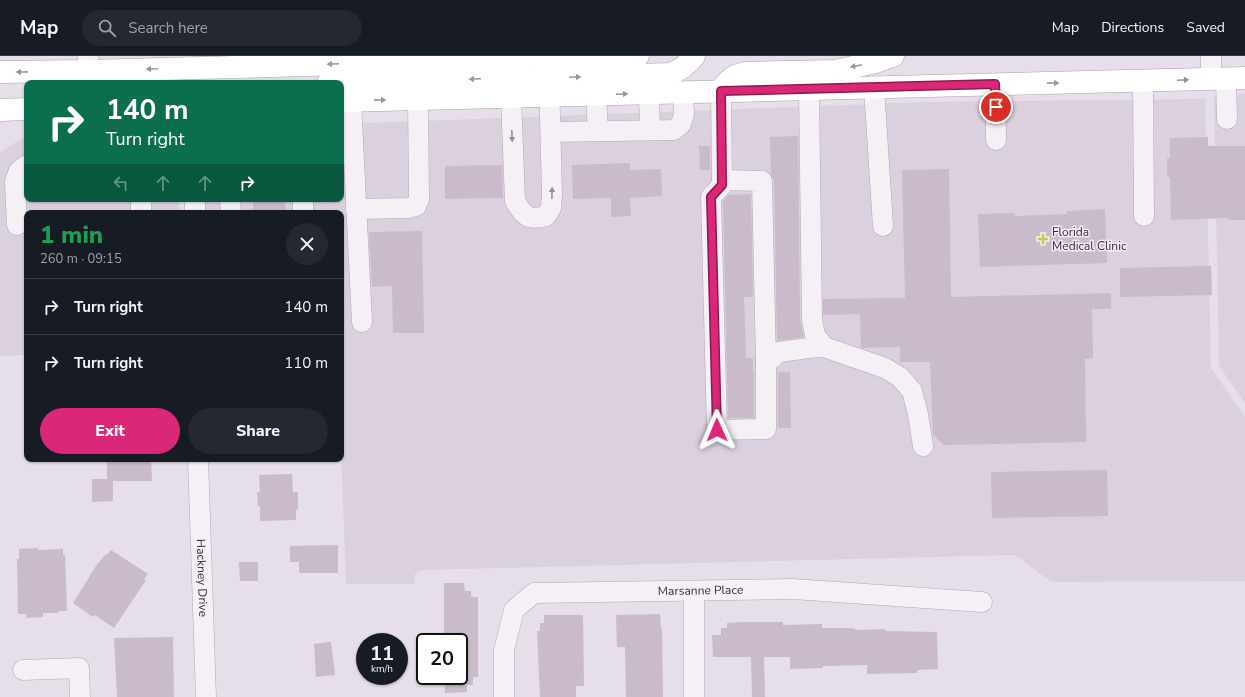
<!DOCTYPE html>
<html lang="en">
<head>
<meta charset="utf-8">
<style>
	:root { --surface:#171b24; --page:#242831; --text:#f1f3f6; --muted:#9ea1a6; --line:#363941; --accent:#db2777 }
	body { margin:0; font-family:"Nunito Sans",sans-serif; background:var(--page); color:var(--text); height:100vh; display:flex; flex-direction:column; font-size:15px; white-space:nowrap }
	* { box-sizing:border-box; margin:0 }
	p { font-size:13px; color:var(--muted) }
	.icon { flex:none; width:22px; height:22px; fill:none; stroke:currentColor; stroke-width:2; stroke-linecap:round; stroke-linejoin:round }
	.map { position:relative; flex:1; overflow:hidden }
	.side { position:absolute; left:24px; top:154px; width:320px; height:252px; display:flex; flex-direction:column; background:var(--surface); border-radius:8px; box-shadow:0 1px 3px #0004 }
	.side>* { flex:none }
	.top-card { position:absolute; left:24px; top:24px; width:320px; height:122px; border-radius:8px; box-shadow:0 1px 3px #0004; background:#0b6e4f; color:#fff; overflow:hidden }
	.speed { position:absolute; left:356px; top:577px; display:flex; gap:8px; font-size:20px; font-weight:700; text-align:center }
	.speed>* { display:grid; place-content:center; width:52px; height:52px; border-radius:50%; background:var(--surface); box-shadow:0 1px 3px #0004; line-height:1 }
	.speed small { font-size:10px; font-weight:400 }
	.speed .limit { border:2px solid #111; border-radius:6px; background:#fff; color:#111 }
	.pin { position:absolute; display:grid; place-items:center; width:34px; height:34px; color:#fff; margin:-17px; border:2px solid #fff; border-radius:50%; box-shadow:0 1px 4px #0007 }
	.me { position:absolute; width:44px; margin:-22px; rotate:359deg; stroke-linejoin:round; filter:drop-shadow(0 0 3px #0008) }
	.turn { display:flex; align-items:center; gap:14px; height:84px; padding:0 16px; font-size:18px }
	.turn .icon { width:52px; height:52px; stroke-width:2.5 }
	.turn b { display:block; font-size:28px; line-height:34px }
	.lanes { display:flex; align-items:center; height:38px; padding:0 16px; background:#0003; justify-content:center; gap:20px; direction:ltr }
	.lanes .off { opacity:.35 }
	.round { display:grid; place-items:center; flex:none; width:42px; height:42px; border-radius:21px; background:var(--page) }
	.headline { display:flex; align-items:center; justify-content:space-between; height:68px; padding:0 16px }
	h1 { font-size:24px; font-weight:800; line-height:30px; color:#1e9e55 }
	.primary-button { display:flex; gap:8px; margin-top:auto; padding:8px 16px }
	.primary-button a { flex:1; height:46px; border-radius:24px; background:var(--accent); color:#fff; font-size:16px; font-weight:800; line-height:46px; text-align:center }
	.primary-button a+a { background:var(--page); color:var(--text) }
	ul { padding:0; list-style:none }
	li { display:flex; align-items:center; gap:12px; height:56px; padding:0 16px; border-top:1px solid var(--line) }
	li div { flex:1 }
	li b { display:block; font-size:15px }
	li em { font-style:normal }
	header { display:flex; align-items:center; gap:24px; box-sizing:border-box; height:56px; padding:0 20px; background:var(--surface); border-bottom:1px solid var(--line) }
	header strong { font-size:19px }
	nav { display:flex; gap:22px; margin-inline-start:auto; font-size:14px }
	.search { width:280px; height:36px; background:var(--page); display:flex; align-items:center; gap:10px; box-sizing:border-box; padding:0 14px; border-radius:22px; color:var(--muted); font-size:15px }
	.map>svg:first-child { display:block }
	.built { fill:#dbd0dd }
	.building { fill:#c9bbca }
	.lines { fill:none; stroke-linecap:round; stroke-linejoin:round }
	.minor-casing { stroke:#b3a7b5; stroke-width:21 }
	.major-casing { stroke:#b09db3; stroke-width:23 }
	.minor { stroke:#f5f0f6; stroke-width:20 }
	.major { stroke:#fff; stroke-width:22 }
	.oneway { fill:#9e939f }
	.oneway2 { fill:#988c9a }
	.route-casing { stroke:#8e194d; stroke-width:10 }
	.route { stroke:#db2777; stroke-width:7 }
	.poi-dot { fill:#c1d03f; stroke:#f4edf5; stroke-width:1.5 }
	.labels { text-anchor:middle; dominant-baseline:central; stroke-width:3; stroke-linejoin:round; paint-order:stroke }
	.poi-label { font-size:12px; fill:#3c273f; stroke:#f4edf5; text-anchor:start }
	.street-label { font-size:12px; fill:#3c273f; stroke:#f4edf5 }
</style>
</head>
<body>
<header>
<strong>Map</strong>
<div class="search"><svg class="icon" aria-label="search" viewBox="0 0 24 24"><circle cx="10" cy="10" r="6"/><path d="M15 15l6 6"/></svg>Search here</div>
<nav><a>Map</a><a>Directions</a><a>Saved</a></nav>
</header>
<div class="map">
<svg width="1245" height="641" viewBox="0 0 1245 641">
	<rect width="100%" height="100%" fill="#e6dee8"/>
	<g class="built">
		<path d="M1245,38V347L1219,310L1214,40Z"/>
		<path d="M1205,43L1211,312L1245,361V525L1051,526L1018,501L1013,499L422,514L415,518L414,528H346L341,391V157H205L204,143H341V68L927,46Z"/>
		<path d="M27,79V143H179V157H27V299L0,300V97Z"/>
	</g>
	<g class="building">
		<path d="M798,80L800,264L804,281L777,285L774,125L771,118L770,81Z"/>
		<path d="M1208,81V90H1245V164H1228V162L1171,164L1170,121H1167V102H1170V82Z"/>
		<path d="M699,90H710V114H700Z"/>
		<path d="M630,107V114L661,113L662,140L630,142L631,160L611,161V142L573,143L572,109Z"/>
		<path d="M502,109L503,142L445,143V110Z"/>
		<path d="M949,113L951,241L1111,237V253H1092L1093,302L1085,303L1086,386L944,389L933,379L930,306H900V291L861,292L860,258L823,259V243L905,242L902,114Z"/>
		<path d="M730,137V139L751,138L753,241H744L746,302H753V316H754V362H728L723,145Z"/>
		<path d="M253,143H285L286,157H253Z"/>
		<path d="M1105,153L1107,207L980,211L978,158L1015,157V160L1067,158V155Z"/>
		<path d="M422,175L424,277H393L392,230L372,231L369,176Z"/>
		<path d="M1211,210L1212,239L1120,241V212Z"/>
		<path d="M778,316H790L791,372H778Z"/>
		<path d="M122,403H151L152,425H113V445L92,446V423H107V405H122Z"/>
		<path d="M1107,414L1108,460L992,462L991,416Z"/>
		<path d="M292,418L293,436H298V453L296,454V464L260,465V450H258L257,436H260L259,419Z"/>
		<path d="M338,489V517H299V506H290V490Z"/>
		<path d="M38,492V494L63,493V499H65L67,555H58V557H43V561L26,562V558H18L17,503H19V493Z"/>
		<path d="M111,494L148,518L144,523L146,524L114,572L95,559L93,561L73,547L96,510L106,498L107,499Z"/>
		<path d="M239,506H258V525H240Z"/>
		<path d="M444,527H464L465,535H471V541H478V621H473V629H467V636L445,637L444,620H459V586H444Z"/>
		<path d="M660,558L661,573H662L663,641H626L625,591H617L616,559Z"/>
		<path d="M544,559H583L584,630H576V641H540L537,575H540V567H544Z"/>
		<path d="M744,566H783V569L822,568V572H853V573L860,574L885,573V575L937,576L938,613L917,614V617L867,618V609L823,610V612L790,613V601H764L765,641H752L751,601H713L712,579H721V572H727V567Z"/>
		<path d="M173,581L174,641H117L114,582Z"/>
		<path d="M331,586L335,619L316,621L314,588Z"/>
	</g>
	<g class="lines">
		<defs>
			<g id="minor">
				<path d="M88,0V15"/>
				<path d="M1211,0V23"/>
				<path d="M1226,23L1227,63"/>
				<path d="M1143,25L1144,160"/>
				<path d="M995,28L996,84"/>
				<path d="M874,31L883,170"/>
				<path d="M809,33L812,264L815,279L824,291L885,312L900,321L912,335L918,358L923,390"/>
				<path d="M721,35L722,129L711,141L717,374L766,373V307L779,296L809,292L824,291"/>
				<path d="M649,37L650,74"/>
				<path d="M596,39L598,75"/>
				<path d="M511,41L515,145C524,160 528,165 546,160L551,152L552,138L549,24"/>
				<path d="M351,45L362,266"/>
				<path d="M551,76L674,74L681,68L684,58L683,36"/>
				<path d="M722,124L762,125L766,307"/>
				<path d="M195,143V157"/>
				<path d="M230,143L231,157"/>
				<path d="M303,143V157"/>
				<path d="M356,153L409,152L416,150L419,143L418,43"/>
				<path d="M141,157V143"/>
				<path d="M17,169L15,126L19,115L27,109"/>
				<path id="s1" d="M198,403L206,641"/>
				<path d="M23,614L79,612L80,641"/>
				<path id="s2" d="M504,641V594L514,554L534,537L793,533L982,546"/>
				<path d="M694,641V535"/>
			</g>
			<g id="major">
				<path d="M0,16L88,15L638,0"/>
				<path d="M328,27L398,25L411,21L420,14L425,5"/>
				<path d="M501,33L540,22L670,18C681,14 687,9 694,0"/>
				<path d="M721,35C727,24 733,20 745,17L835,15L876,6L893,0"/>
				<path d="M418,43L421,31L428,25L506,22L518,18"/>
				<path d="M341,45L1245,22"/>
				<path d="M0,54L27,53"/>
			</g>
		</defs>
		<use href="#minor" class="minor-casing"/>
		<use href="#major" class="major-casing"/>
		<use href="#minor" class="minor"/>
		<use href="#major" class="major"/>
	</g>
	<defs><path id="oneway-solid" d="M-6-.8H1V-3.2L6.5 0L1 3.2V.8H-6Z"/></defs>
	<g class="oneway">
		<use href="#oneway-solid" transform="translate(333 8) rotate(178)"/>
		<use href="#oneway-solid" transform="translate(856 10) rotate(168)"/>
		<use href="#oneway-solid" transform="translate(152 13) rotate(178)"/>
		<use href="#oneway-solid" transform="translate(22 16) rotate(179)"/>
		<use href="#oneway-solid" transform="translate(575 21) rotate(-2)"/>
		<use href="#oneway-solid" transform="translate(475 23) rotate(178)"/>
		<use href="#oneway-solid" transform="translate(1183 24) rotate(-2)"/>
		<use href="#oneway-solid" transform="translate(1053 27) rotate(-1)"/>
		<use href="#oneway-solid" transform="translate(622 38) rotate(-2)"/>
		<use href="#oneway-solid" transform="translate(380 44) rotate(-1)"/>
	</g>
	<g class="oneway2">
		<use href="#oneway-solid" transform="translate(512 80) rotate(88)"/>
		<use href="#oneway-solid" transform="translate(552 137) rotate(-89)"/>
	</g>
	<g class="lines">
		<defs>
			<path id="route" d="M717,374L711,141L722,129L721,35L995,28L996,51"/>
		</defs>
		<use href="#route" class="route-casing"/>
		<use href="#route" class="route"/>
	</g>
	<path class="poi-dot" d="M1041 177h4v4h4v4h-4v4h-4v-4h-4v-4h4z"/>
	<g class="labels">
		<g class="poi-label">
			<text x="1052" y="176">Florida<tspan x="1052" dy="14">Medical Clinic</tspan></text>
		</g>
		<g class="street-label">
			<text stroke="none"><textPath href="#s1" startOffset="119">Hackney Drive</textPath></text>
			<text stroke="none"><textPath href="#s2" startOffset="281">Marsanne Place</textPath></text>
		</g>
	</g>
</svg>
<div class="speed"><div>11<small>km/h</small></div><div class="limit">20</div></div>
<div class="pin" style="left:996px;top:51px;background:#d93025"><svg class="icon" aria-label="arrive" viewBox="0 0 24 24"><path d="M6 21V4h12l-3 4 3 4H6"/></svg></div>
<svg class="me" style="left:717px;top:374px" viewBox="-20 -20 40 40"><path d="M0-17L14 15 0 8-14 15z" fill="#db2777" stroke="#fff" stroke-width="4"/></svg>
<div class="top-card">
<div class="turn"><svg class="icon" aria-label="right" viewBox="0 0 24 24"><path d="M7 20v-9h11M14 6l5 5-5 5"/></svg><div><b>140 m</b>Turn right</div></div>
<div class="lanes"><svg class="icon off" aria-label="left" viewBox="0 0 24 24"><path d="M17 20v-9H6M10 6l-5 5 5 5"/></svg><svg class="icon off" aria-label="ahead" viewBox="0 0 24 24"><path d="M12 20V5M6 11l6-6 6 6"/></svg><svg class="icon off" aria-label="ahead" viewBox="0 0 24 24"><path d="M12 20V5M6 11l6-6 6 6"/></svg><svg class="icon" aria-label="right" viewBox="0 0 24 24"><path d="M7 20v-9h11M14 6l5 5-5 5"/></svg></div>
</div>
<section class="side">
<div class="headline"><div><h1>1 min</h1><p>260 m · 09:15</p></div><a class="round"><svg class="icon" aria-label="close" viewBox="0 0 24 24"><path d="M6 6l12 12M18 6L6 18"/></svg></a></div>
<ul>
<li><svg class="icon" aria-label="right" viewBox="0 0 24 24"><path d="M7 20v-9h11M14 6l5 5-5 5"/></svg><div><b>Turn right</b></div><em>140 m</em></li>
<li><svg class="icon" aria-label="right" viewBox="0 0 24 24"><path d="M7 20v-9h11M14 6l5 5-5 5"/></svg><div><b>Turn right</b></div><em>110 m</em></li>
</ul>
<div class="primary-button"><a>Exit</a><a>Share</a></div>
</section>
</div>
</body>
</html>
